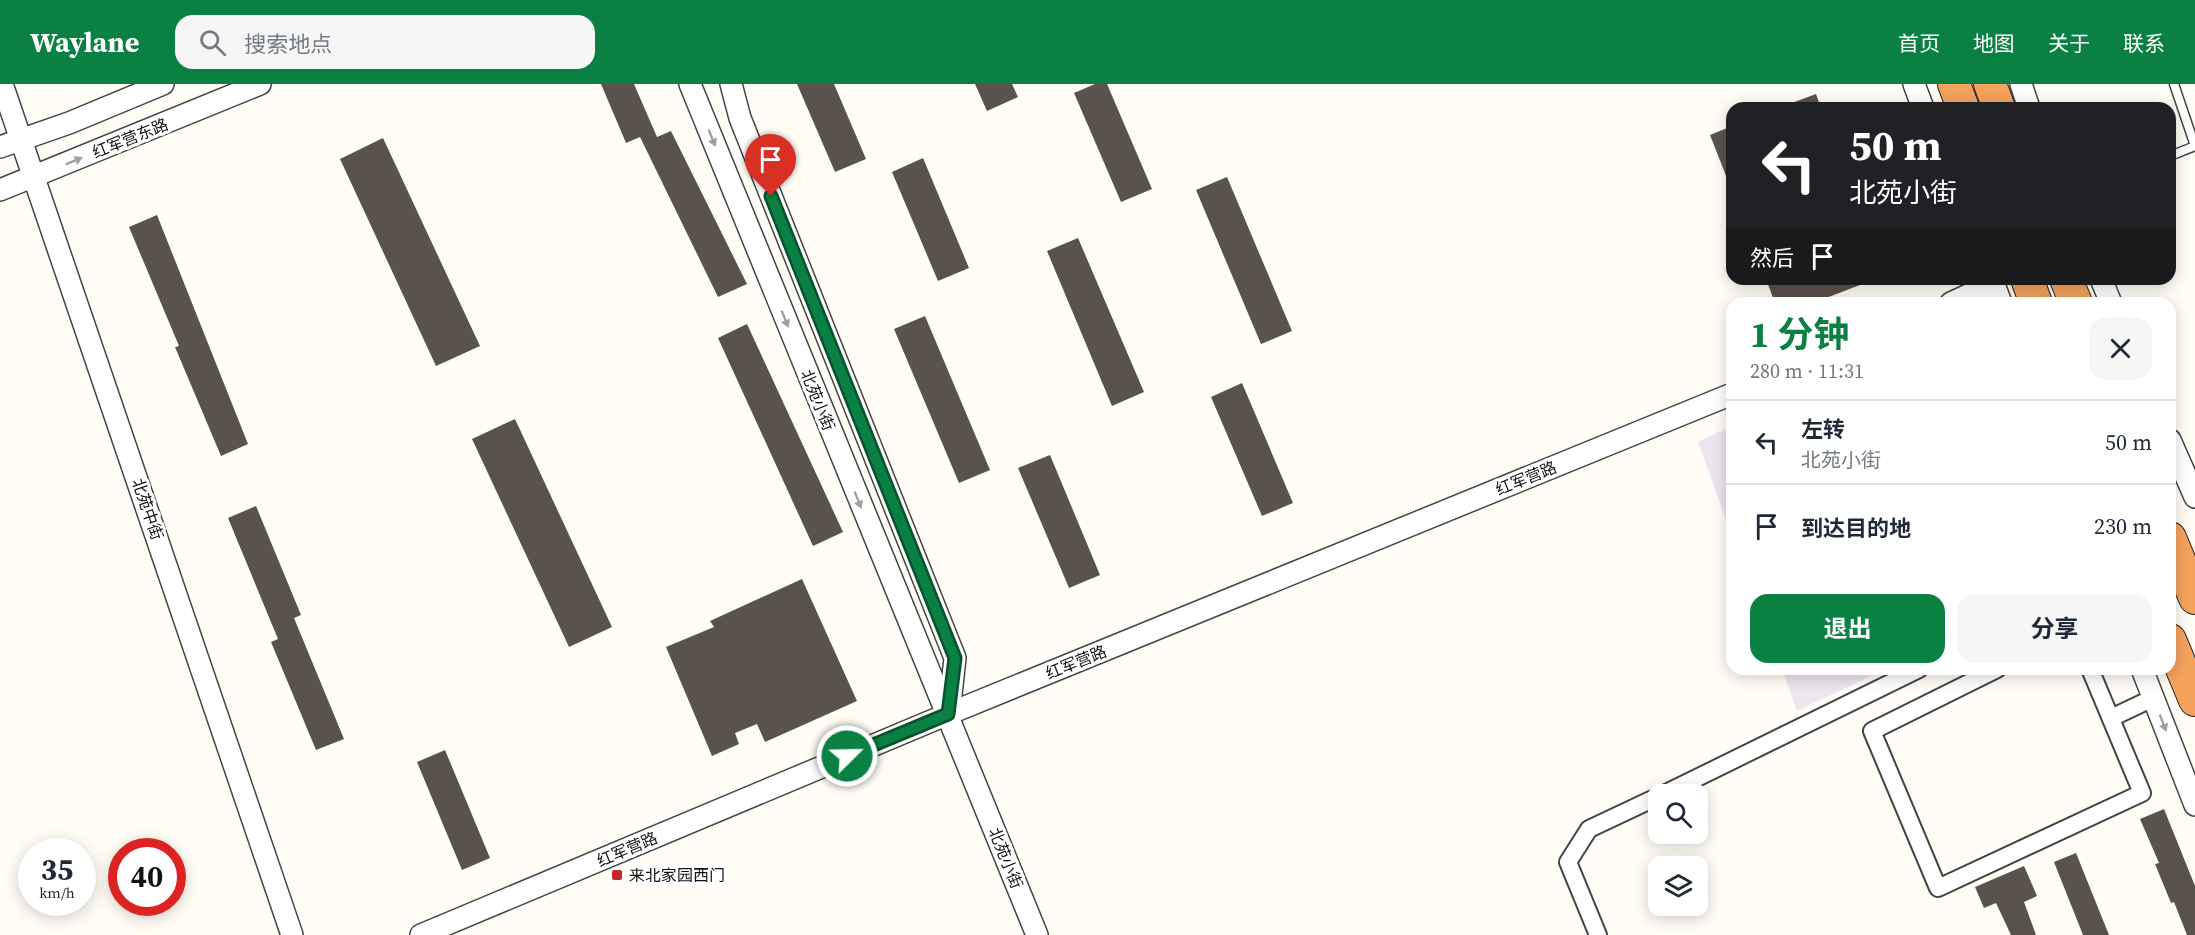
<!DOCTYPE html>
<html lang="zh">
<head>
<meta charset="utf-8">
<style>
	:root { --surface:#fff; --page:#f6f6f7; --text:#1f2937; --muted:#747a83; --line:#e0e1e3; --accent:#0b8043 }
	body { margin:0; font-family:"Source Serif 4","Noto Sans SC",serif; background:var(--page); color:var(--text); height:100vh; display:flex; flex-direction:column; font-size:22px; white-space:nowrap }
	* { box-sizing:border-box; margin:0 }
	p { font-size:20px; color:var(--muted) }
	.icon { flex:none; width:33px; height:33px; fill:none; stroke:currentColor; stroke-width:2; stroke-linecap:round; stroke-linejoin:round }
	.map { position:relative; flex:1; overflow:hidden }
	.details { position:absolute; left:1726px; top:213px; width:450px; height:378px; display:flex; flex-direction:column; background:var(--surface); border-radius:18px; box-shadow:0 3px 15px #0003 }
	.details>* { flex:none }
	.banner { position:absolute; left:1726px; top:18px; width:450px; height:183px; border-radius:18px; box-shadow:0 3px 15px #0003; background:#202124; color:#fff; overflow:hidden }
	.buttons { position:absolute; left:1648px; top:700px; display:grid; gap:12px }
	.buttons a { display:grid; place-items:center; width:60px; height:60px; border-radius:12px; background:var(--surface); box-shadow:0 3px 15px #0003; font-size:30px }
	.speed { position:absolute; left:18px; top:754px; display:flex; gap:12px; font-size:30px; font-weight:700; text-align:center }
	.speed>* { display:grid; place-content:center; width:78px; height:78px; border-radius:50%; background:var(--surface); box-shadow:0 3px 15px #0003; line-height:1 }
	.speed small { font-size:15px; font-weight:400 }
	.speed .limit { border:9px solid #d22; background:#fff; color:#111 }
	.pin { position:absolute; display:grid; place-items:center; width:51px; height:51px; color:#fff; margin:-62px -26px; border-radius:50% 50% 50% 0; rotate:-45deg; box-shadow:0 0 6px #0007 }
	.pin .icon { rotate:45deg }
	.me { position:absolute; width:66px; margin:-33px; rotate:67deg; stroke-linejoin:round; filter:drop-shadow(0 0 4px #0008) }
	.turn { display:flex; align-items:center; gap:21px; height:126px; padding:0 24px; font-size:27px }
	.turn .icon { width:78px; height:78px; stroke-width:2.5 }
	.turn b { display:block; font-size:42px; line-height:51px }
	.then { display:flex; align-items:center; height:57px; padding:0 24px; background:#0003; gap:12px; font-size:22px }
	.round { display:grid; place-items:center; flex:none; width:63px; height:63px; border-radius:18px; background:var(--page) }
	.summary { display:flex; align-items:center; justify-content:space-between; height:102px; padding:0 24px }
	h1 { font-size:36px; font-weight:700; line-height:45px; color:var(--accent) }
	.cta { display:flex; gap:12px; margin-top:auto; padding:12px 24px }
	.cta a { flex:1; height:69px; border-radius:18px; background:var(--accent); color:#fff; font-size:24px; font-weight:700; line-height:69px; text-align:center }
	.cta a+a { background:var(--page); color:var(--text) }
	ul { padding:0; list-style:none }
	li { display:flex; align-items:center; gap:18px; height:84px; padding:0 24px; border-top:2px solid var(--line) }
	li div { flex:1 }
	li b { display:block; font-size:22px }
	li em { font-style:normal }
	header { display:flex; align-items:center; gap:36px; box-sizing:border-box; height:84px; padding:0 30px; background:var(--accent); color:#fff }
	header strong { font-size:28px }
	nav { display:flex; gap:33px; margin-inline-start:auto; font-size:21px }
	.search { width:420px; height:54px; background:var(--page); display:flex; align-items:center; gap:15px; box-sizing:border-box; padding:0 21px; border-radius:18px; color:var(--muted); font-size:22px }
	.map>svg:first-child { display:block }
	.industrial { fill:#eee6ef }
	.building { fill:#5a524d }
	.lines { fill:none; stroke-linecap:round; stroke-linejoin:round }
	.service-casing { stroke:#444; stroke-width:11 }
	.minor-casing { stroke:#444; stroke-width:20 }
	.tertiary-casing { stroke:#444; stroke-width:24 }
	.motorway-casing { stroke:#222; stroke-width:34 }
	.service { stroke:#fff; stroke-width:8 }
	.minor { stroke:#fff; stroke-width:16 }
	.tertiary { stroke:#fff; stroke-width:21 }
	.motorway { stroke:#f5a25d; stroke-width:32 }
	.oneway { fill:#a0a0a0 }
	.route-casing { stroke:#07532c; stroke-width:15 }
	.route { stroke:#0b8043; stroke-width:10 }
	.poi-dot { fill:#c4262e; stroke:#fff; stroke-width:2 }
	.labels { text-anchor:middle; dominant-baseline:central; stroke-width:6; stroke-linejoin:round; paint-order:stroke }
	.street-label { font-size:16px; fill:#111; stroke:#fff }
	.poi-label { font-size:16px; fill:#111; stroke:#fff; text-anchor:start }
</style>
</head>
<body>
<header>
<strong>Waylane</strong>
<div class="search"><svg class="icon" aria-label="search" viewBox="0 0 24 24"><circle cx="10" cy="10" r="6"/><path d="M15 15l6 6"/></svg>搜索地点</div>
<nav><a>首页</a><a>地图</a><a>关于</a><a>联系</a></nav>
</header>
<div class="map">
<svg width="2195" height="851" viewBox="0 0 2195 851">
	<rect width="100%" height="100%" fill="#fffdf5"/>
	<g class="industrial">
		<path d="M1732,342V452L1698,358Z"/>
		<path d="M1782,585H1886L1797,627Z"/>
	</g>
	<g class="building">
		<path d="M601,0H634L657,53L671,47L747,200L718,213L640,53L626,59Z"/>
		<path d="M797,0H834L866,75L835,88Z"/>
		<path d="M975,0H1012L1018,13L987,27Z"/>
		<path d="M1095,0H1107L1152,105L1121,118L1074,9Z"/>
		<path d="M1816,10L1821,24H1782L1781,23Z"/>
		<path d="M1732,42V107L1710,51Z"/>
		<path d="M383,54L480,262L436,282L340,75Z"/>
		<path d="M923,74L969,184L938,197L892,88Z"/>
		<path d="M1227,93L1292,247L1261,260L1196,106Z"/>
		<path d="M157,131L248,360L221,372L175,263L179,262L129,143Z"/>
		<path d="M1078,154L1144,308L1112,322L1047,167Z"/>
		<path d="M1766,195H1872L1873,196L1813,219H1775Z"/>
		<path d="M925,232L990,386L959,399L894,245Z"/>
		<path d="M747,240L843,448L813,462L718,254Z"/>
		<path d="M1242,299L1293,419L1262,432L1211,313Z"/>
		<path d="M515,335L612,543L569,563L472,355Z"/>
		<path d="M1050,371L1100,491L1069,504L1018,384Z"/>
		<path d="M256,422L301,531L294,534L344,655L316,666L271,558L278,555L228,434Z"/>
		<path d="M802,495L857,617L765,658L757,640L735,649L739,660L712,672L666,563L714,543L710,537Z"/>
		<path d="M445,666L490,774L462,786L417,678Z"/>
		<path d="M2164,725L2195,802V851H2187L2174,818L2171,819L2155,780L2159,779L2140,735Z"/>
		<path d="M2076,769L2109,851H2083L2054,778Z"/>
		<path d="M2024,782L2037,812L2024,818L2036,851H2011L1996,819L1984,824L1975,803Z"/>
	</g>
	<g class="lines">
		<defs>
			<g id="service">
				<path d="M2174,0L2195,62"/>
				<path d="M2170,72L2195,62"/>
			</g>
			<g id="minor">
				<path d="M1997,585L1872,647L1938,804L2142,709L2090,585"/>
				<path d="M2111,634L2153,614"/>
				<path d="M1662,711L1919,585"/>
				<path d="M1598,851L1568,778L1589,745L1659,712"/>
			</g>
			<g id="tertiary">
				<path d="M2,0L292,851"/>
				<path d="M690,0L1037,851"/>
				<path d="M731,0L740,34L955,574L949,629"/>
				<path d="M1914,0L1923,24"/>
				<path d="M2021,0L2029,24"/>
				<path d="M0,63L69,39L163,0"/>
				<path d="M0,106L260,0"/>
				<path d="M1992,195L2001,219"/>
				<path d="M2101,195L2111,219"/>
				<path d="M1951,219L1994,199"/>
				<path d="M2170,356L2195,413"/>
				<path d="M2142,585L2195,721"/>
				<path d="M421,851L948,630L1732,310"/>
			</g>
			<g id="motorway">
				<path d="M1954,0L1963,24"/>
				<path d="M1990,0L1999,24"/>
				<path d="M2027,195L2036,219"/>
				<path d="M2066,195L2076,219"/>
				<path d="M2170,454L2195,514"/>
				<path d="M2170,556L2195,616"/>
			</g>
		</defs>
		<use href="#service" class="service-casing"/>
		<use href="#minor" class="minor-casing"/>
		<use href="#tertiary" class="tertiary-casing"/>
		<use href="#motorway" class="motorway-casing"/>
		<use href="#service" class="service"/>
		<use href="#minor" class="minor"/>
		<use href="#tertiary" class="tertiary"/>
		<use href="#motorway" class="motorway"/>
	</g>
	<defs><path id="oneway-solid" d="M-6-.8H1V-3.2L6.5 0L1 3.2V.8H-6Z" transform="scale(1.5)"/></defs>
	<g class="oneway">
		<use href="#oneway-solid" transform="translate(712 54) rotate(68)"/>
		<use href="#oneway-solid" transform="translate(74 77) rotate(-22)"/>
		<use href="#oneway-solid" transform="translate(785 235) rotate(68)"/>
		<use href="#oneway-solid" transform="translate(858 416) rotate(68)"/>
		<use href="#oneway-solid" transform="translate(2163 639) rotate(69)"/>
	</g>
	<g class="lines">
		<defs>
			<path id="route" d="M771,112L955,574L948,630L847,672"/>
		</defs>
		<use href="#route" class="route-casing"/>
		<use href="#route" class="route"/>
	</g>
	<rect class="poi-dot" x="611" y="785" width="12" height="12" rx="3"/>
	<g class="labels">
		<g class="street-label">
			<text transform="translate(130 54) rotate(-22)">红军营东路</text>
			<text transform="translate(818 316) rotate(68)">北苑小街</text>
			<text transform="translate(1526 394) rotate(-22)">红军营路</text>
			<text transform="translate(148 425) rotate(71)">北苑中街</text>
			<text transform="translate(1076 578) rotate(-22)">红军营路</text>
			<text transform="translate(627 765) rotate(-23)">红军营路</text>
			<text transform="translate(1006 774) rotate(68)">北苑小街</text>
		</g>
		<g class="poi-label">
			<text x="629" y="791">来北家园西门</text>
		</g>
	</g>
</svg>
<div class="buttons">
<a><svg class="icon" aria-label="search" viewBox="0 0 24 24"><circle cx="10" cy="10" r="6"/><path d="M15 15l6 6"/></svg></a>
<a><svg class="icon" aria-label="layers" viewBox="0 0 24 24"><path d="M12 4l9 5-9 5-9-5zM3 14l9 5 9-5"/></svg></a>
</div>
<div class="speed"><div>35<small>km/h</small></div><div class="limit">40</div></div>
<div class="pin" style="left:771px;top:112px;background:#d93025"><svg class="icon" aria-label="arrive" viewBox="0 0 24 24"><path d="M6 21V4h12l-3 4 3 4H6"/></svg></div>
<svg class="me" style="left:847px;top:672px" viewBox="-20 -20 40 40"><circle r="17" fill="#0b8043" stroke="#fff" stroke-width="3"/><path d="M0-11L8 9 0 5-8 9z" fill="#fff"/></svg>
<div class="banner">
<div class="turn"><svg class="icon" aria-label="left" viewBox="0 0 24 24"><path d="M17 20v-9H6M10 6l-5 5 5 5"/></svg><div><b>50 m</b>北苑小街</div></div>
<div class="then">然后<svg class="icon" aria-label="arrive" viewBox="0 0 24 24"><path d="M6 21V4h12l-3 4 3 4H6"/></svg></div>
</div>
<section class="details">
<div class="summary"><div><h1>1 分钟</h1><p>280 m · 11:31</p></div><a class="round"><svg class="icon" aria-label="close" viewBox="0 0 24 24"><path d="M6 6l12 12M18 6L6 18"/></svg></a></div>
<ul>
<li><svg class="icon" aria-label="left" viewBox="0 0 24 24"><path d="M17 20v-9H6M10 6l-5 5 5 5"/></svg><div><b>左转</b><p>北苑小街</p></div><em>50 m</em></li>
<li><svg class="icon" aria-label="arrive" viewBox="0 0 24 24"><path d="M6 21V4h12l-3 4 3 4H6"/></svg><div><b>到达目的地</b></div><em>230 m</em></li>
</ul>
<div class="cta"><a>退出</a><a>分享</a></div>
</section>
</div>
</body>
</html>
